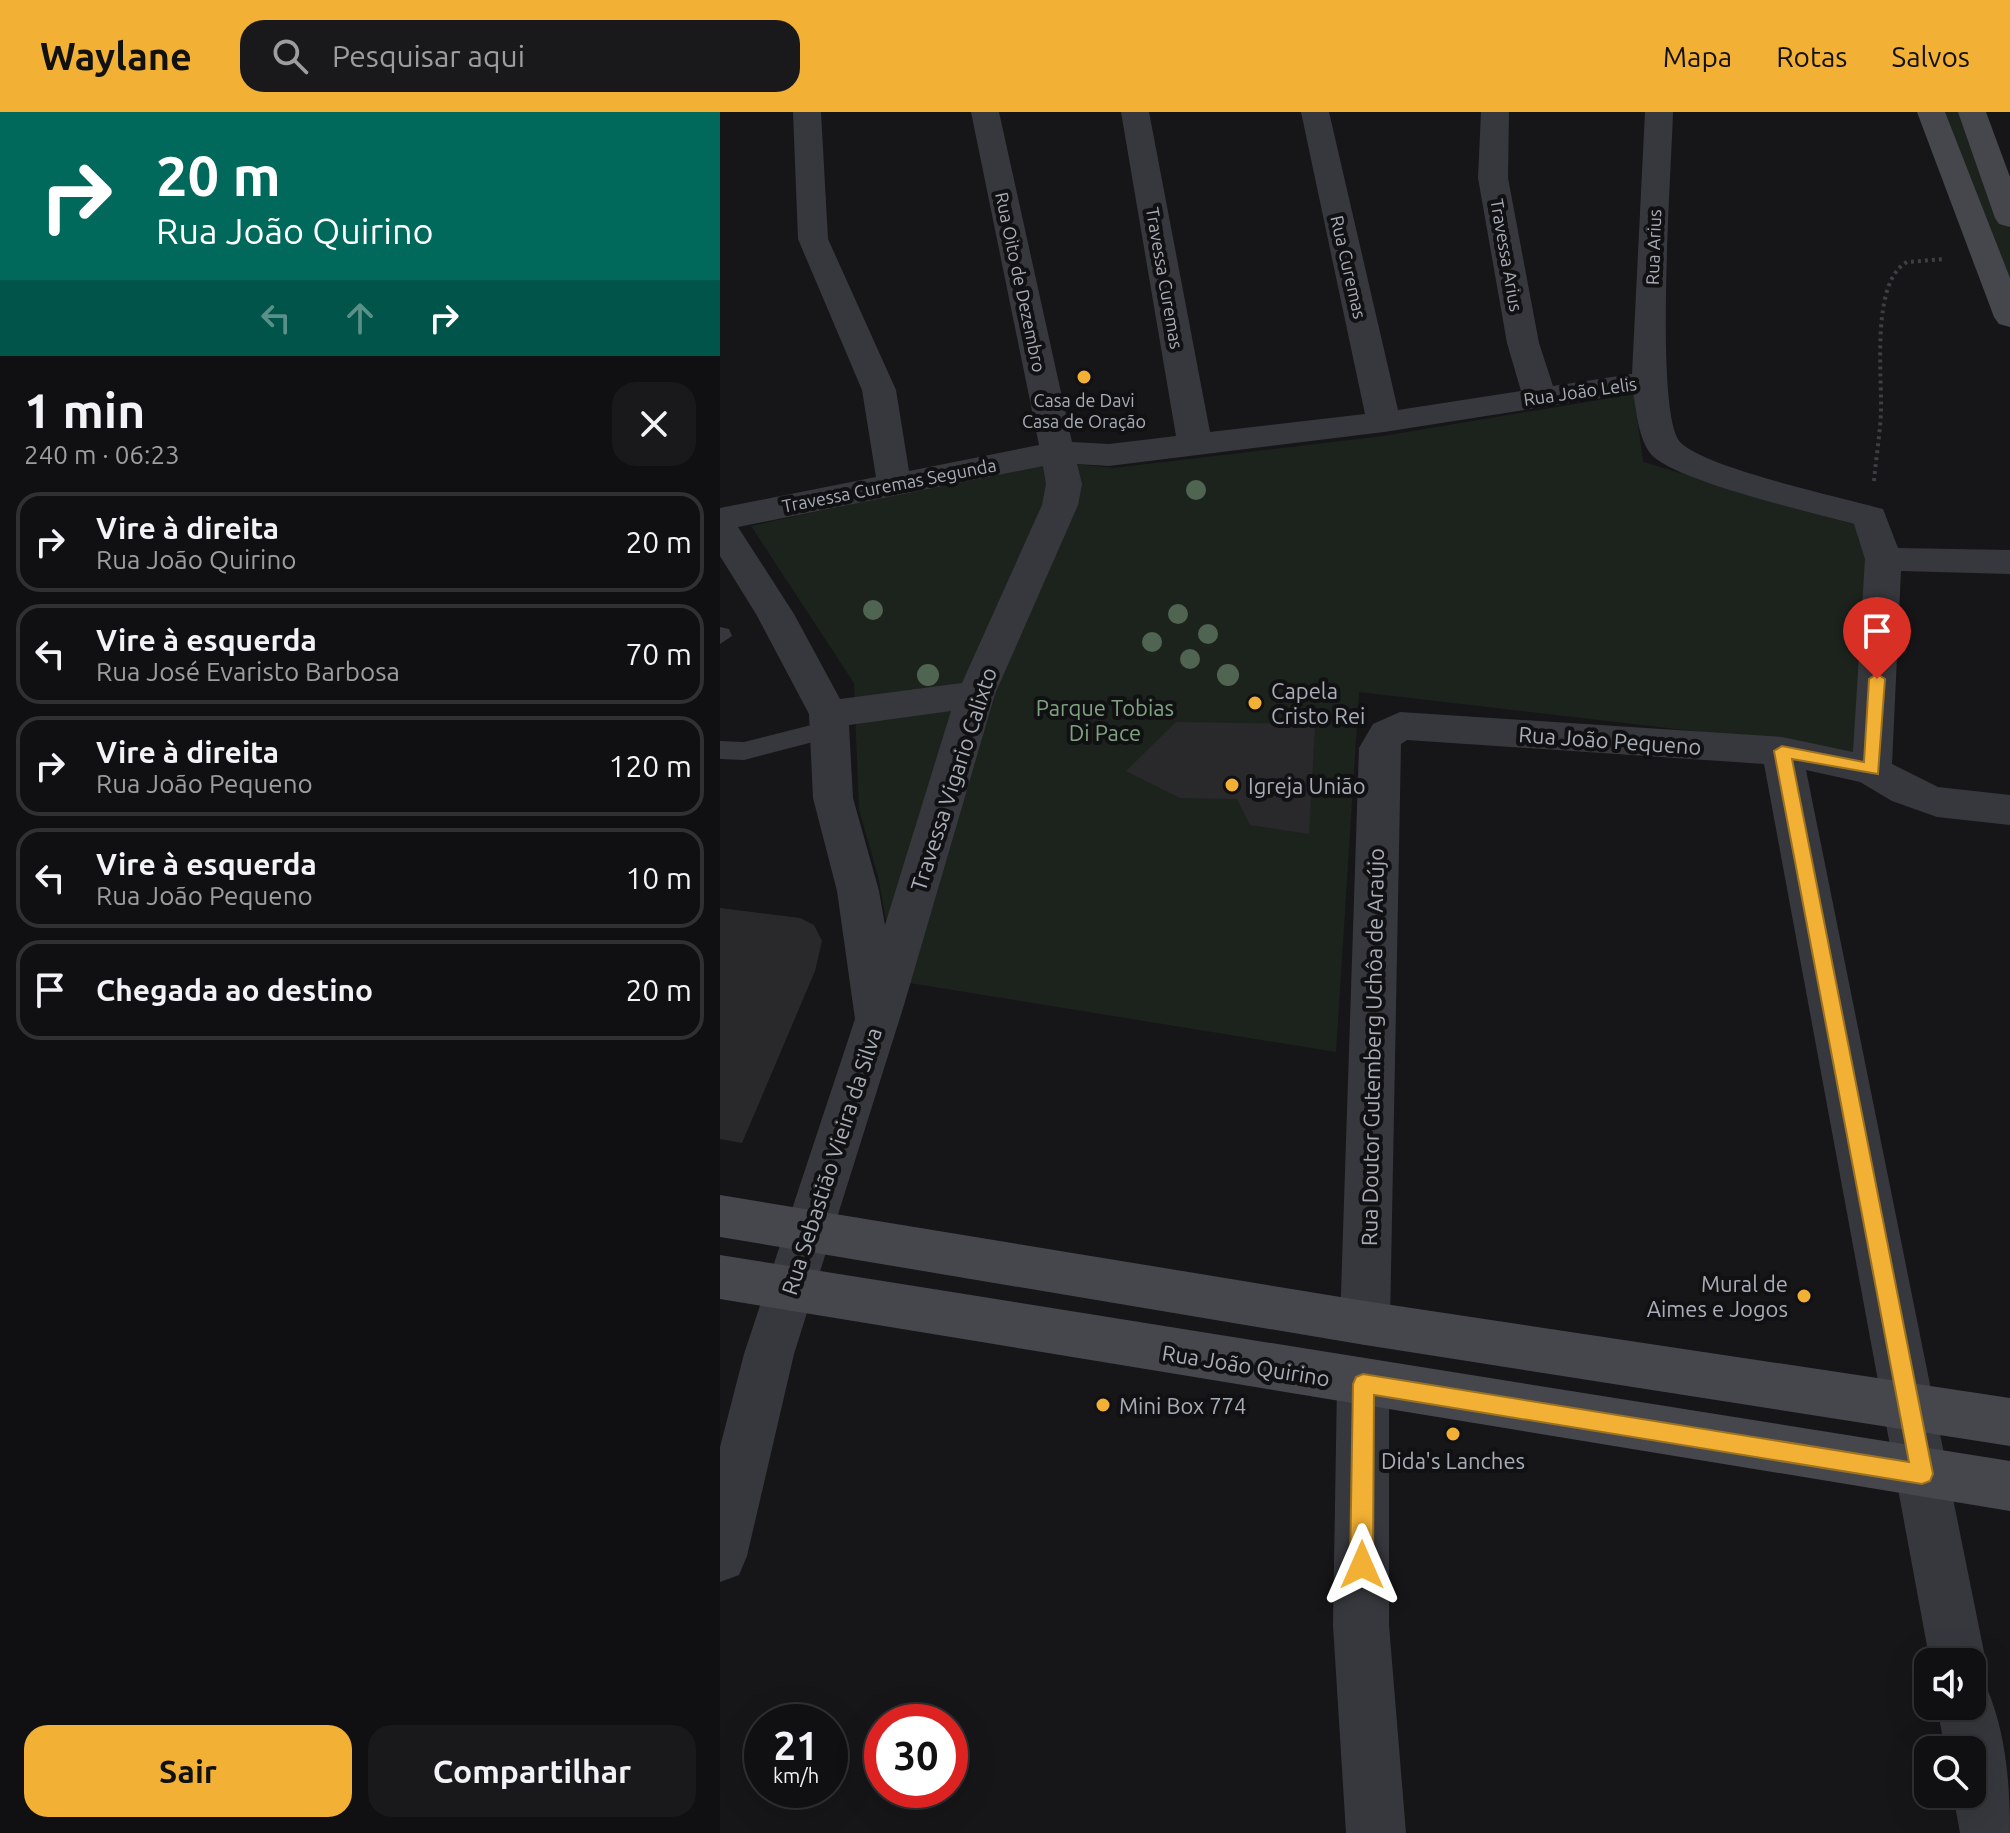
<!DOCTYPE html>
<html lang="pt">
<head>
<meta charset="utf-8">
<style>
	:root { --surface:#101012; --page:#19191b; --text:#f1f3f6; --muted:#9c9d9f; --line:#303032; --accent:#f2b134 }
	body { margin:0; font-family:Ubuntu,sans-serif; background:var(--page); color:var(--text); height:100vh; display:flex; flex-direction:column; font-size:30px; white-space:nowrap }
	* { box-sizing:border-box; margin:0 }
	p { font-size:26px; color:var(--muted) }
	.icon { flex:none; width:44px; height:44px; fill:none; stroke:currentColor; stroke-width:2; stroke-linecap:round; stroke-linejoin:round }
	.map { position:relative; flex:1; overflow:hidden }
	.sheet { display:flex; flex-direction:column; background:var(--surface); width:720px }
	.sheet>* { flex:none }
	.guide { background:#00695c; color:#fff; overflow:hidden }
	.controls { position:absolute; left:1194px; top:1536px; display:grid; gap:16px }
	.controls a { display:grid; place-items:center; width:72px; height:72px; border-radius:16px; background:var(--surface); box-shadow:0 8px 32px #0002,0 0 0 2px var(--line); font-size:40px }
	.speed { position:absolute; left:24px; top:1592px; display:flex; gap:16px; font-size:40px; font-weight:700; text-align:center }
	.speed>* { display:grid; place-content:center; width:104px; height:104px; border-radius:50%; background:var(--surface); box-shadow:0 8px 32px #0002,0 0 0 2px var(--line); line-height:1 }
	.speed small { font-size:20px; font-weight:400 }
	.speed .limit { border:12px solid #d22; background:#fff; color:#111 }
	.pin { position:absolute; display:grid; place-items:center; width:68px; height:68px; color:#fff; margin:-82px -34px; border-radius:50% 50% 50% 0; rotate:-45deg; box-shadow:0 0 8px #0007 }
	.pin .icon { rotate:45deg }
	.me { position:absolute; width:88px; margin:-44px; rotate:0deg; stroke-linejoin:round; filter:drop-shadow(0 0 6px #0008) }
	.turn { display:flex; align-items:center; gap:28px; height:168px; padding:0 24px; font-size:36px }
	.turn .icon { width:104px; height:104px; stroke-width:2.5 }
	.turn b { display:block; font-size:56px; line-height:68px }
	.lanes { display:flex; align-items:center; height:76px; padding:0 24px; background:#0003; justify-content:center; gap:40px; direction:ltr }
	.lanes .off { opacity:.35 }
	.round { display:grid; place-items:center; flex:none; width:84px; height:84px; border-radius:24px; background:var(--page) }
	.overview { display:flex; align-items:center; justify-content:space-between; height:136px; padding:0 24px }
	h1 { font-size:48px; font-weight:600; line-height:60px }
	.cta { display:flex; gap:16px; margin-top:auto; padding:16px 24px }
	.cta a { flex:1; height:92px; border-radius:24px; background:var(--accent); color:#111; font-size:32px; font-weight:600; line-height:92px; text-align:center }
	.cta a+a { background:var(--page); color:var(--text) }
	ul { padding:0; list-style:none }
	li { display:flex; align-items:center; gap:24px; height:100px; margin:0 16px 12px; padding:0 8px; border:4px solid var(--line); border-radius:24px }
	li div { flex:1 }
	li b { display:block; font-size:30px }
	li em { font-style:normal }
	header { display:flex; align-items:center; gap:48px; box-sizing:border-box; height:112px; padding:0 40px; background:var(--accent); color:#111 }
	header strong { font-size:38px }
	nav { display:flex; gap:44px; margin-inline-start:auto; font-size:28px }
	.search { width:560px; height:72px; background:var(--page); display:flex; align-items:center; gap:20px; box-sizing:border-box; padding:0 28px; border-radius:24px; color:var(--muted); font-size:30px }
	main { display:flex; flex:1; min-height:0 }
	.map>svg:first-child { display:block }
	.green { fill:#1c231d }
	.building { fill:#29292c }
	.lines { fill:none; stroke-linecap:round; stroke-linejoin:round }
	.path { stroke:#3d3f44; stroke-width:4; stroke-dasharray:3 4; stroke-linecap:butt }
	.service { fill:#37383d; fill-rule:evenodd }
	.minor { fill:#37383d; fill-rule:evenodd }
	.secondary { fill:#45474d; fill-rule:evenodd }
	.tree { fill:#506452 }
	.route { fill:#f2b134; stroke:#9d7322; stroke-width:2 }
	.poi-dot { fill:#f2b134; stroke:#111113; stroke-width:3 }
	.labels { text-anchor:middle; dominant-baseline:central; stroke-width:8; stroke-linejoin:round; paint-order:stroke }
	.far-street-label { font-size:18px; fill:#a8adb8; stroke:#111113 }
	.far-poi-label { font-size:18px; fill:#a8adb8; stroke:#111113 }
	.poi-label { font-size:22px; fill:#a8adb8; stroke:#111113; text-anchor:start }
	.park-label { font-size:22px; fill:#7fa381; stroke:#111113 }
	.street-label { font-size:22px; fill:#a8adb8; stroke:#111113 }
</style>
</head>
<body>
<header>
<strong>Waylane</strong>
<div class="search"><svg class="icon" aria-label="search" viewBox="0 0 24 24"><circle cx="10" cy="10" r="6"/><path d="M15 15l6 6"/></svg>Pesquisar aqui</div>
<nav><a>Mapa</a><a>Rotas</a><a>Salvos</a></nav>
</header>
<main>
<section class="sheet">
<div class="guide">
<div class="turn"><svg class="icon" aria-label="right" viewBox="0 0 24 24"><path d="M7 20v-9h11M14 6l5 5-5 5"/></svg><div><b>20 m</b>Rua João Quirino</div></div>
<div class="lanes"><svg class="icon off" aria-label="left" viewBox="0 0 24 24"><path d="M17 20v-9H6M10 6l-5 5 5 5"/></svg><svg class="icon off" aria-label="ahead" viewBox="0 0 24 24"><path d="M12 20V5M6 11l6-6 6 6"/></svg><svg class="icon" aria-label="right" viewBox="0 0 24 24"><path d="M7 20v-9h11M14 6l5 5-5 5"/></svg></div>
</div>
<div class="overview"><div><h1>1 min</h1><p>240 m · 06:23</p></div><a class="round"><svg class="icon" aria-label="close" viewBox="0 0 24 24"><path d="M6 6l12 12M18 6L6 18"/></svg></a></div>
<ul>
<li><svg class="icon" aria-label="right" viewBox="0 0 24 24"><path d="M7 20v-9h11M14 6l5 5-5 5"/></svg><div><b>Vire à direita</b><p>Rua João Quirino</p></div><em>20 m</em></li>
<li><svg class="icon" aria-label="left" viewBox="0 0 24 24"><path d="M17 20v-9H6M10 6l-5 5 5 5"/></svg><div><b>Vire à esquerda</b><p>Rua José Evaristo Barbosa</p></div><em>70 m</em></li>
<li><svg class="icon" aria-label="right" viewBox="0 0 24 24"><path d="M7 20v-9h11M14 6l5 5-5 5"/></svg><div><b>Vire à direita</b><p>Rua João Pequeno</p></div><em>120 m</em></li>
<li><svg class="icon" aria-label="left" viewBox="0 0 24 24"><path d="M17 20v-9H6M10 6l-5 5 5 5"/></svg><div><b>Vire à esquerda</b><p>Rua João Pequeno</p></div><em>10 m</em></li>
<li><svg class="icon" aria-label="arrive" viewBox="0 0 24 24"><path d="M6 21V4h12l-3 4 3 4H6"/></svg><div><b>Chegada ao destino</b></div><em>20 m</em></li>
</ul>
<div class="cta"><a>Sair</a><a>Compartilhar</a></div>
</section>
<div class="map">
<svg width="1290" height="1721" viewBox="0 0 1290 1721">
	<rect width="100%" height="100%" fill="#161618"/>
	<g class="green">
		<path d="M1220,0H1244L1290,118V187Z"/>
		<path d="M914,282L923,350L1136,413L1153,446L1139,644L1059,629L639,580L616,940L177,869L158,764L139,698L134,571L31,414L328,349L393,356L663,324Z"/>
	</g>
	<g class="building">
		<path d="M456,610L595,612L589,722L530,713L517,687L460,686L406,659Z"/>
		<path d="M0,796L80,806L94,813L102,829L95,859L22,1031L0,1027Z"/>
	</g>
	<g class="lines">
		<path class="path" d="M1154,369C1156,346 1160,323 1161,300C1162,263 1151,169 1187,150L1225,147"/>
		<g class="service">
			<path d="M0,515L9,517L12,524L0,532Z"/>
			<path d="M111,608L120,611L124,617L120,623L24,648L0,647V629L24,630Z"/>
		</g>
		<g class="minor">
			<path d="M73,0H101L108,127L176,278L189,359L319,333L251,0H279L352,330L389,332L456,324L401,0H429L490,320L645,302L581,0H609L678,298L801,279L787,231L758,66L761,0H789L788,66L819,231L833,274L912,262L925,0H953C952,50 933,306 961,331C989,357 1120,385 1163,397L1178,436L1290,438V462L1181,459L1172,652L1218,675L1290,683V713L1217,705L1172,689L1140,670L1086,658L1266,1550L1258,1570L1266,1574C1286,1620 1290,1671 1290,1721H1240L1233,1682H1252V1638H1225L1217,1594H1252V1550H1210L1044,652L687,628L681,632L670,1211L663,1227L645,1233L627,1227L620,1211L639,636L653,612L680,600L1062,625L1133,640L1145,447L1134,412C1095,401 950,368 930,341C918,324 917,301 913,281L664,320L389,354L357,352L362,372L358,393L275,582L184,893L74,1242L27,1444L19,1463L0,1470V1335L24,1242L135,907L117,779L93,686L89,602L36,502L0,444V396L156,365L142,278L78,127ZM323,354L326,372L322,393L242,571L120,587L74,502L18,415ZM231,599L165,813L159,779L133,686L129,613Z"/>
			<path d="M643,1249L661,1255L669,1272V1513L686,1721H626L613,1513L617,1272L625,1255Z"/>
		</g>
		<g class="secondary">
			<path d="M1197,0H1225L1290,166V215L1279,212L1274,205Z"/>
			<path d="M1238,0H1266L1290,65V115L1279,112L1275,106Z"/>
			<path d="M0,1083L645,1189L1290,1286V1334L645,1233L0,1125Z"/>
			<path d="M0,1143L1290,1349V1399L0,1187Z"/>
		</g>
	</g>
	<g class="tree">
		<circle cx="476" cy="378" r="10"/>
		<circle cx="153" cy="498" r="10"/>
		<circle cx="458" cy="502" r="10"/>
		<circle cx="488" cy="522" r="10"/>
		<circle cx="432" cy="530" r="10"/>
		<circle cx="470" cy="547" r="10"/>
		<circle cx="208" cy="563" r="11"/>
		<circle cx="508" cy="563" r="11"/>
	</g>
	<path class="route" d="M1157,562L1165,567L1158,662L1072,647L1213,1362L1210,1369L1202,1372L654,1283L653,1453L650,1461L642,1464L634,1461L630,1453L633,1272L636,1265L643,1262L1189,1350L1054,639L1062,634L1144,650L1149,567Z"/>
	<g class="poi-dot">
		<circle cx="364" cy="265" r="8"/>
		<circle cx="535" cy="591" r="8"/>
		<circle cx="512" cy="673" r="8"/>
		<circle cx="1084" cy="1184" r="8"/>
		<circle cx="383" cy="1293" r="8"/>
		<circle cx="733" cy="1322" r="8"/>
	</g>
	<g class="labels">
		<g class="far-street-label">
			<text transform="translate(933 135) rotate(-88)">Rua Arius</text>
			<text transform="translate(787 143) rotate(80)">Travessa Arius</text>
			<text transform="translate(629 155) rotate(77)">Rua Curemas</text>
			<text transform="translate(445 166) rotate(80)">Travessa Curemas</text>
			<text transform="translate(301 170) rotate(78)">Rua Oito de Dezembro</text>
			<text transform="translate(860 279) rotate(-8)">Rua João Lelis</text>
			<text transform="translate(169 373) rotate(-11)">Travessa Curemas Segunda</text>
		</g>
		<g class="far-poi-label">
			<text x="364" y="288">Casa de Davi<tspan x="364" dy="21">Casa de Oração</tspan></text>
		</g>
		<g class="poi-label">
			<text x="551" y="578">Capela<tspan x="551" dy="25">Cristo Rei</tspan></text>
			<text x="528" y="673">Igreja União</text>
			<text x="1068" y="1171" text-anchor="end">Mural de<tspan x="1068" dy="25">Aimes e Jogos</tspan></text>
			<text x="399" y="1293">Mini Box 774</text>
			<text x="733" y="1348" text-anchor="middle">Dida's Lanches</text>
		</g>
		<g class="park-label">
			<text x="385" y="595">Parque Tobias<tspan x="385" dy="25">Di Pace</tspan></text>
		</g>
		<g class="street-label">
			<text transform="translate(890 628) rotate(4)">Rua João Pequeno</text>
			<text transform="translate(233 667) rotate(-72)">Travessa Vigario Calixto</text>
			<text transform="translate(652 935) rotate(-89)">Rua Doutor Gutemberg Uchôa de Araújo</text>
			<text transform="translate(111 1049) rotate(-72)">Rua Sebastião Vieira da Silva</text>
			<text transform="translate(526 1253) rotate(9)">Rua João Quirino</text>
		</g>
	</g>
</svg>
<div class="controls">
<a><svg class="icon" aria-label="sound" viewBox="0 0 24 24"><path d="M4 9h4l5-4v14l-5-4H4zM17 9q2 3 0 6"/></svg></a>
<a><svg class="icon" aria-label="search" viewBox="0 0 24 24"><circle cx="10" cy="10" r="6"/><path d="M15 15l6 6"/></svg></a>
</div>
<div class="speed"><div>21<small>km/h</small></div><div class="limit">30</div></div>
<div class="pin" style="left:1157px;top:567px;background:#d93025"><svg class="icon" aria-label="arrive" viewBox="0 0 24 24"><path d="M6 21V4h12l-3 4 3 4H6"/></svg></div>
<svg class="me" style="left:642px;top:1453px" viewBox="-20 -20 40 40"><path d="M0-17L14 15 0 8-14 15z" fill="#f2b134" stroke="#fff" stroke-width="4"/></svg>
</div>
</main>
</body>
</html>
